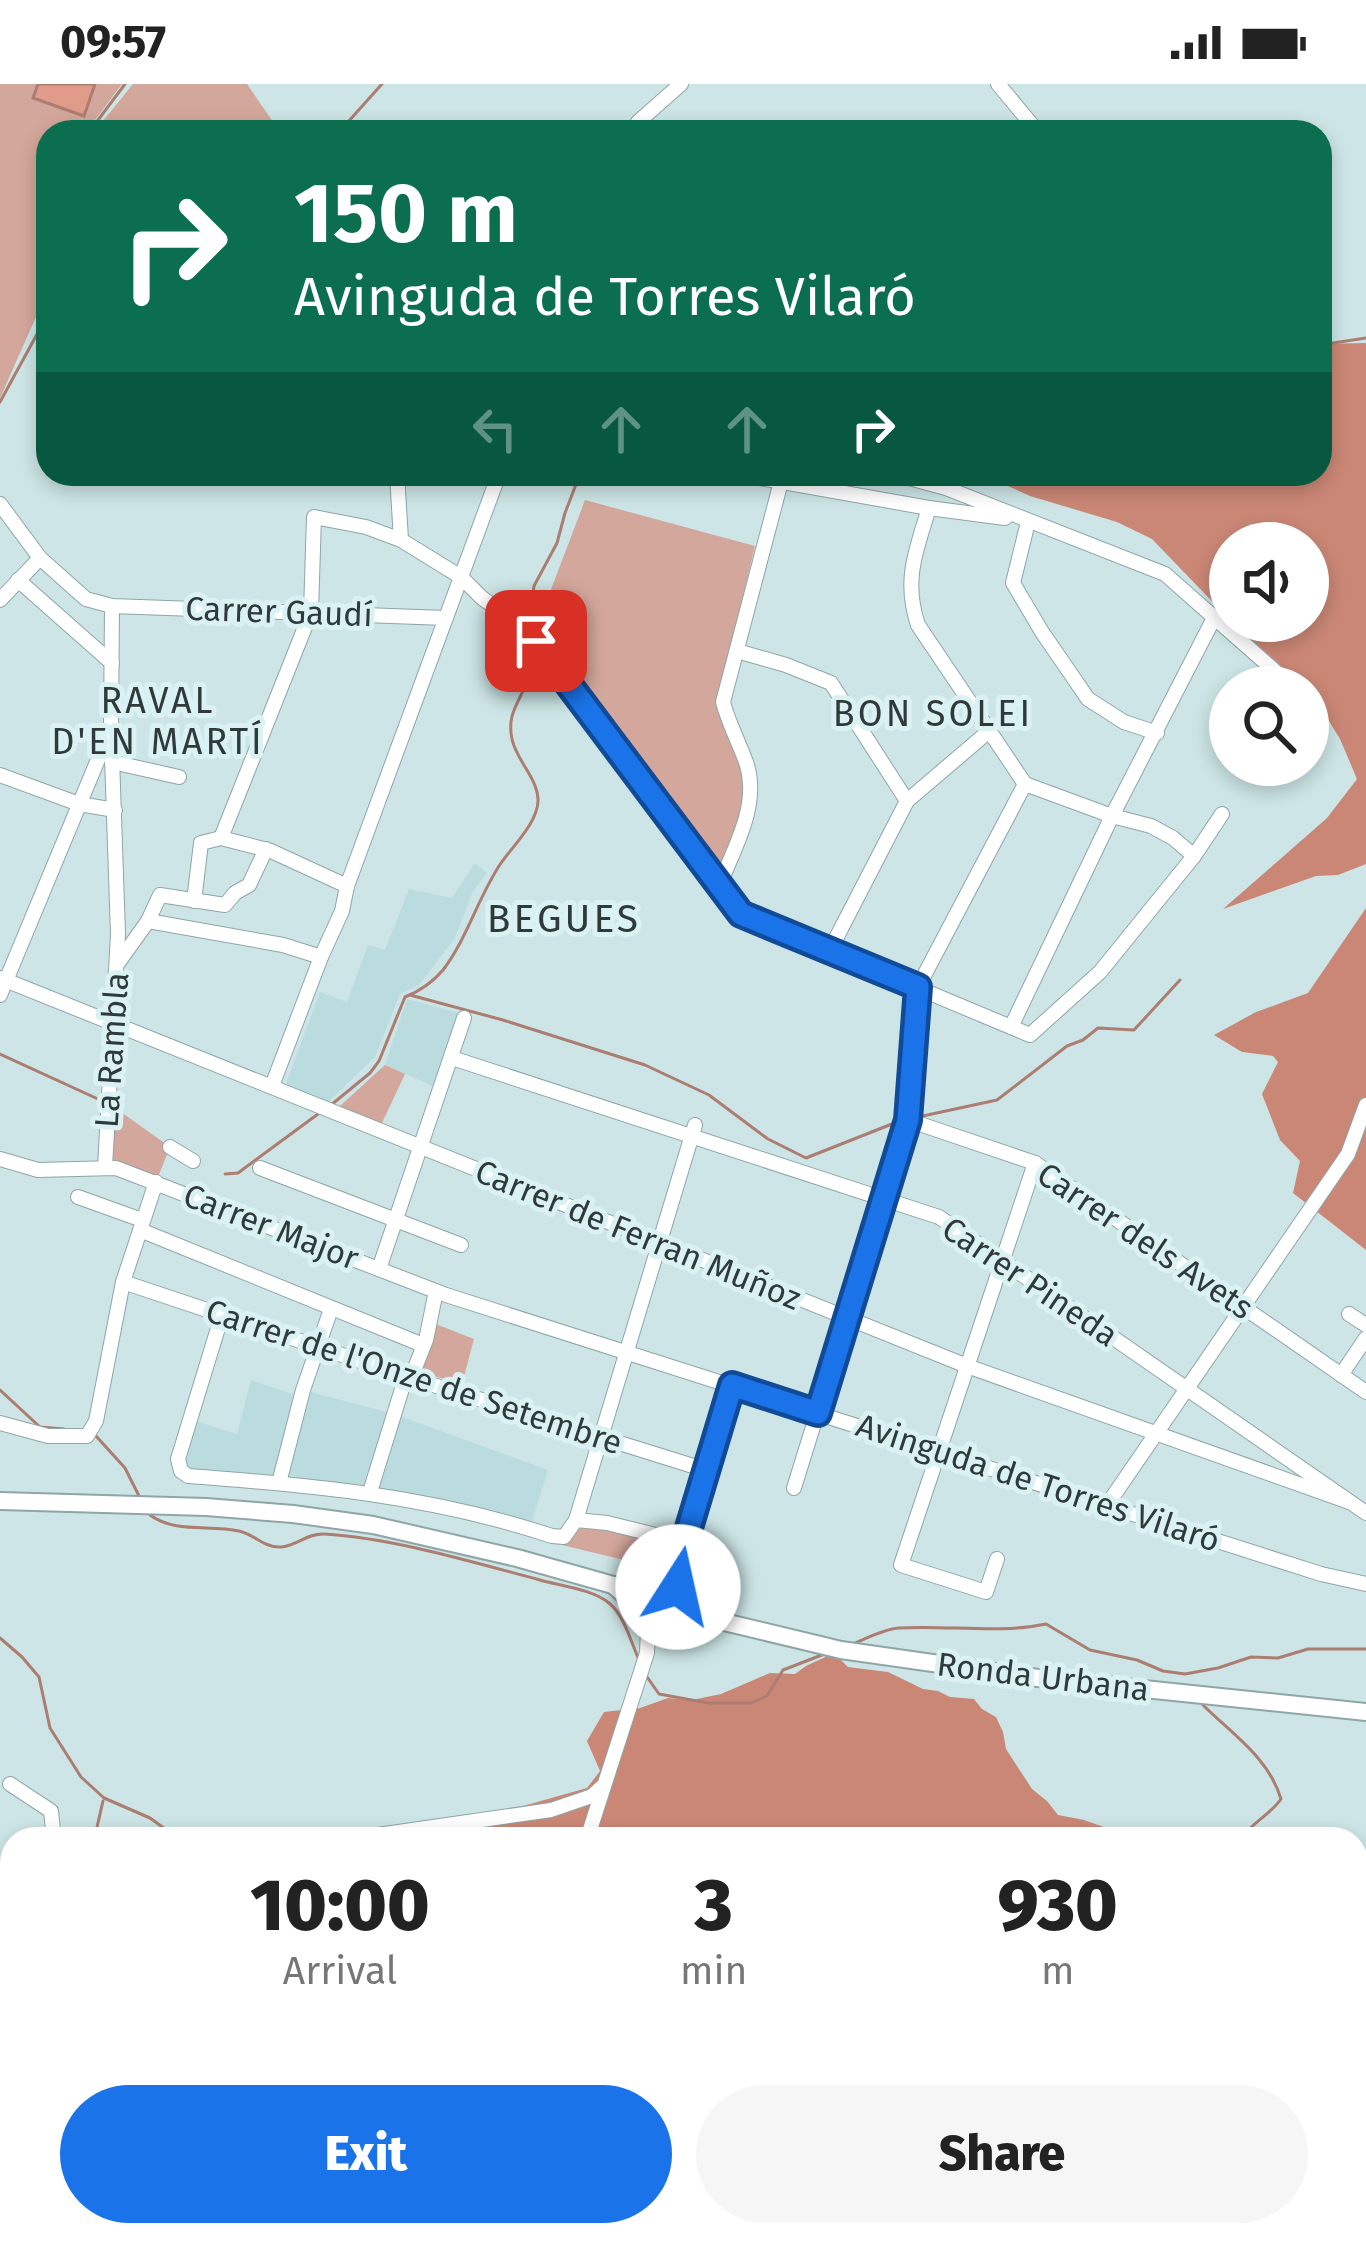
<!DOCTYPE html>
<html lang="en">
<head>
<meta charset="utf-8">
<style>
	:root { --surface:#fff; --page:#f6f6f6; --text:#222; --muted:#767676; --accent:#1a73e8 }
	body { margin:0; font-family:"Fira Sans",sans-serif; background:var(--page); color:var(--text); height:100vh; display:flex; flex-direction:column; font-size:45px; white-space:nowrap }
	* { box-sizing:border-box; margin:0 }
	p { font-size:39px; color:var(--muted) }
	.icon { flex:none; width:66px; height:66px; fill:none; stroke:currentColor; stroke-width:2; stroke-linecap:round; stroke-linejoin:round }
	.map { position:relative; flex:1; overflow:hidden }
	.details { position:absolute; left:0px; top:1743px; width:1368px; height:420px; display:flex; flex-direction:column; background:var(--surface); border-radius:36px 36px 0 0; box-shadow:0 6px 18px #0003 }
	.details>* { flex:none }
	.guide { position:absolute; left:36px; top:36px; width:1296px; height:366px; border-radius:36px; box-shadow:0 6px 18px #0003; background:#0b6e4f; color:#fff; overflow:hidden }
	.buttons { position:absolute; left:1209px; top:438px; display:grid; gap:24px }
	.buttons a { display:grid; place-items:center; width:120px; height:120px; border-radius:50%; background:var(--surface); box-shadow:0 6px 18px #0003; font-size:60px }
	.pin { position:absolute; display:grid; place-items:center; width:102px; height:102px; color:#fff; margin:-51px; border-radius:24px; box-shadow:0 6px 18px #0006 }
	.me { position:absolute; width:132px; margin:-66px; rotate:10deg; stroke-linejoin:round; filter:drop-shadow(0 0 9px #0008) }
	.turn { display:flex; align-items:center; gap:42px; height:252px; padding:0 60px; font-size:54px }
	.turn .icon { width:156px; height:156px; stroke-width:2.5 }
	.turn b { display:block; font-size:84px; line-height:102px }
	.lanes { display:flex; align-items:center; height:114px; padding:0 60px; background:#0003; justify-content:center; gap:60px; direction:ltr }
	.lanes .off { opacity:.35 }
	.eta { display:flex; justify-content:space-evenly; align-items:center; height:204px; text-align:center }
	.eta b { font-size:72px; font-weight:800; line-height:84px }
	.primary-button { display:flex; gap:24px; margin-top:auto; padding:24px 60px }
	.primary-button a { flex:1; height:138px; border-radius:72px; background:var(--accent); color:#fff; font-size:48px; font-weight:800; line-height:138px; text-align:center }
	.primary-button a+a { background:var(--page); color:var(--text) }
	.status { display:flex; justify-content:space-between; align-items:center; height:84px; padding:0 60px; background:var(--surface); direction:ltr }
	.status svg { height:33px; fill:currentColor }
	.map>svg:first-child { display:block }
	.built { fill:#badcde }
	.green { fill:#d4a79c }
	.forest { fill:#cb8776 }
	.water { fill:#e19b8a; stroke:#ac7e72; stroke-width:3 }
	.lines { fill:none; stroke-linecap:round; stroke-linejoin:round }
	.stream { stroke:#ac7e72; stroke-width:3 }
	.minor-casing { stroke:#8fa5a7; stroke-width:16 }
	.major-casing { stroke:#8fa5a7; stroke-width:20 }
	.minor { stroke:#fff; stroke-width:14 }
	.major { stroke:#fff; stroke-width:16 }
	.route-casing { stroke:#114b97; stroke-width:30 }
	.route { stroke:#1a73e8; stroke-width:21 }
	.labels { text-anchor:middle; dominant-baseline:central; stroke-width:10; stroke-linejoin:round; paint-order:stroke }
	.street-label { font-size:33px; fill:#313a3b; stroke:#daf2f4 }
	.neighbourhood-label { font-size:36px; letter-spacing:3px; fill:#313a3b; stroke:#daf2f4 }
	.quarter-label { font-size:39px; letter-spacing:3px; fill:#313a3b; stroke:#daf2f4 }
</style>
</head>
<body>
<div class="status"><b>09:57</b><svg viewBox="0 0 49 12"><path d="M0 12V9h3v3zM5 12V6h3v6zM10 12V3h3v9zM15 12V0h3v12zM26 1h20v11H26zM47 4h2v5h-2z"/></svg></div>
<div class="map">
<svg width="1366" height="2163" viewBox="0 0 1366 2163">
	<rect width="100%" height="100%" fill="#cde5e6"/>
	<g class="built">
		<path d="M475,779L487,789L473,807L455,854L419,901L400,910L375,973L328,1018L286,1000L320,908L347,918L368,861L385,866L409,805L452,814Z"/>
		<path d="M407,915L459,929L435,1003L385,981Z"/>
		<path d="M251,1296L301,1313L303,1306L394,1330L548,1386L529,1446L424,1418L188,1392L178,1375L189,1335L237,1350Z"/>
	</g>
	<g class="green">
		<path d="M0,0H122L86,48H48V206L0,314Z"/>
		<path d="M133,0H247L280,48H94Z"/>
		<path d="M585,416L755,462L717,622L741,685L746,717L735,752L718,787L536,545Z"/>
		<path d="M385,981L405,990L381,1041L340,1022Z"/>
		<path d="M107,1018L170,1063L156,1098L104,1080Z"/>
		<path d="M433,1239L474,1255L462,1300L417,1287Z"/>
		<path d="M576,1436L668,1454L662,1473L653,1483L562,1461L564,1453Z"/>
	</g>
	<g class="forest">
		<path d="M1366,259V780L1338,791L1316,792L1223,825L1327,734L1357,695L1340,655L1308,603H1304L1231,537H1308V459H1230V536L1152,455L1117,438L1030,412L988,393L995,390H1320V260Z"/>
		<path d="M1366,824V1166L1293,1109L1300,1077L1280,1056L1262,1010L1278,978L1273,972L1242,968L1214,951L1256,928L1308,909Z"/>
		<path d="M834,1569L848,1583L888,1588L923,1605L938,1607L950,1613L974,1615L982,1625L996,1633L1003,1648L1006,1665L1032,1705L1047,1717L1058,1731L1084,1736L1137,1755H465L488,1728L523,1722L587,1704L600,1687L587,1657L604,1628L640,1624L668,1614L692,1616L721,1610L770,1589L795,1590L806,1582Z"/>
		<path d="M1356,1818L1366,1821V2163H746L733,2151H1356Z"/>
	</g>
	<path class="water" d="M38,0H95L84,32L33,14Z"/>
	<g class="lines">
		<g class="stream">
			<path d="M89,48L125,0"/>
			<path d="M339,48L382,0"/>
			<path d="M43,239L48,224"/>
			<path d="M1320,261L1366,254"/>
			<path d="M0,318L42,241L48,236"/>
			<path d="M529,540L534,502L557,459L565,429L580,390"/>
			<path d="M410,911L503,936L645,981L709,1011L768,1055L806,1074L902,1036"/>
			<path d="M0,970L98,1015"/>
			<path d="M331,1021L370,989L379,977L405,913C420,907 432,899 443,886C468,853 478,813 501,779C513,762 539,737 538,715C537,693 516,676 512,655C506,627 522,617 528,593C530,581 528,568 528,555"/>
			<path d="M918,1033L997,1016L1067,962L1083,956L1098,944L1134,946L1180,896"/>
			<path d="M225,1090L238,1089L318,1030"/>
			<path d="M0,1306L40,1343L64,1345"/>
			<path d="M96,1352L125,1384L139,1412"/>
			<path d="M150,1431C176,1450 210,1440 239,1447C254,1450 264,1464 281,1463C296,1462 308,1449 324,1450C393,1454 472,1478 540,1496C561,1502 592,1505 609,1519C624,1531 631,1558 639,1576"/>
			<path d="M0,1554L22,1573L39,1593L50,1644L81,1693L104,1714L150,1734L179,1755"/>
			<path d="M853,1560C867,1554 884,1545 899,1544C948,1541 999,1550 1046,1540L1090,1566L1137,1576L1163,1587L1185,1590L1218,1584L1251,1573L1278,1574L1308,1565H1366"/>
			<path d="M645,1590L659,1610L708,1619H751L767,1612L783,1586L827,1569"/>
			<path d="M1203,1621C1232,1650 1269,1674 1281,1715C1270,1731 1252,1738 1241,1755"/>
			<path d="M101,1755L97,1743L103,1717"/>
			<path d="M0,2128L12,2098"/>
			<path d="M484,2151L491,2163"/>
			<path d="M81,2163L91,2151"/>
		</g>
		<defs>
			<g id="minor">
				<path d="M998,0L1038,48"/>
				<path d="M632,48L638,38L681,0"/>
				<path d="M397,390L401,456"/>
				<path d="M737,390L929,424L1005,434"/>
				<path d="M894,390L946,404L1165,490L1293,603"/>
				<path d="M0,420L40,474L86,515L112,522L446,534"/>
				<path d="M929,424C916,467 903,496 918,541L1025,700L1112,732L1151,742L1173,754L1194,772"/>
				<path d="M1028,438L1013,499L1042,548L1088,615L1124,638L1157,649"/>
				<path d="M18,496L112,579"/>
				<path d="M0,516L40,474"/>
				<path d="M737,567L786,581L831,599L907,717"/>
				<path d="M112,678L179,693"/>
				<path d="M0,691L79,720L115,726"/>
				<path d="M221,754L311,528L314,433L366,443L401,456L461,493L482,514L528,547L741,830L1030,951L1100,888L1194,772L1222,730"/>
				<path d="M720,800C735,762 759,722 747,681C740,660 729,641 723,618L783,390"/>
				<path d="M194,817L201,759L221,754L271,767L347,802"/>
				<path d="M148,837L160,811L225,821L235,809L249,801L266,765"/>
				<path d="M830,866L907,717L989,647"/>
				<path d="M118,879L148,837L283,861L321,873"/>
				<path d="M0,894L967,1282L1349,1418"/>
				<path d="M0,911L109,649"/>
				<path d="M1011,943L1112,732L1214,534"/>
				<path d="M452,974L939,1133L1366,1429"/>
				<path d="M272,1002L321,873L342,827L347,802L499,390"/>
				<path d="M908,1036L1035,1079L1366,1308"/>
				<path d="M170,1063L193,1077"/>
				<path d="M0,1075L38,1086L116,1084L446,1211L1321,1490L1366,1500"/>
				<path d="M105,1083L118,850L111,644L112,522"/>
				<path d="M260,1084L461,1161"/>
				<path d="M78,1113L142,1136"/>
				<path d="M140,1146L423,1261"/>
				<path d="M379,1185L464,934"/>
				<path d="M123,1198L411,1294L706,1386"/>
				<path d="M1349,1230L1366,1241"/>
				<path d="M222,1231L178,1375L181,1387L188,1392C313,1401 431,1412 552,1452L564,1453L576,1436L695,1041"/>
				<path d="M1341,1291L1366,1254"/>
				<path d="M411,1294L426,1256L436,1207"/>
				<path d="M0,1339L48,1352H87L96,1337L123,1198L156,1098"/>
				<path d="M279,1399L303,1306L331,1225"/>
				<path d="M794,1404L908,1036L918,903L1025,700"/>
				<path d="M370,1408L406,1292"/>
				<path d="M1107,1421L1348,1070L1366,1021"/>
				<path d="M576,1436L607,1439L684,1458"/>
				<path d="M997,1475L986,1508L901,1481L1035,1079"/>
				<path d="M678,1503V1481L732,1301"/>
				<path d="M10,1700L51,1727L54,1755"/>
				<path d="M350,1755L551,1726L592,1712L602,1703"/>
				<path d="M587,1755L647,1569L648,1545"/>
				<path d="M0,1829L12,1823"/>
				<path d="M0,1983L12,1957"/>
			</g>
			<g id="major">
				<path d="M0,1417L206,1423L293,1430L373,1441L517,1474L613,1501H672L684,1508L691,1520L724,1538L841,1566L1038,1594L1366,1628"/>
				<path d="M613,1501C628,1513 634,1524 643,1539C657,1562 676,1546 694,1541C704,1539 714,1538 723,1538"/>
			</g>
		</defs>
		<use href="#minor" class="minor-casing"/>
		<use href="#major" class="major-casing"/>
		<use href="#minor" class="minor"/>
		<use href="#major" class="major"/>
	</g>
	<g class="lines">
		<defs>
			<path id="route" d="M536,557L741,830L918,903L908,1036L818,1329L732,1301L678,1480V1503"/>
		</defs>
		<use href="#route" class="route-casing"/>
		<use href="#route" class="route"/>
	</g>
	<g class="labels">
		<g class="street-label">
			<text transform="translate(279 528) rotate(2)">Carrer Gaudí</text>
			<text transform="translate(112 966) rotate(-86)">La Rambla</text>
			<text transform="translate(271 1143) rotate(21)">Carrer Major</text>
			<text transform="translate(638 1151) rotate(22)">Carrer de Ferran Muñoz</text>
			<text transform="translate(1145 1157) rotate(34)">Carrer dels Avets</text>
			<text transform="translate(1030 1198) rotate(34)">Carrer Pineda</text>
			<text transform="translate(414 1293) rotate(18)">Carrer de l'Onze de Setembre</text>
			<text transform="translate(1038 1399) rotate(18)">Avinguda de Torres Vilaró</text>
			<text transform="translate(1043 1593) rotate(7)">Ronda Urbana</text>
		</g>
		<g class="neighbourhood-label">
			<text x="158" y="617">RAVAL<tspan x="158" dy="41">D'EN MARTÍ</tspan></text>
			<text x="933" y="630">BON SOLEI</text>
		</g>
		<g class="quarter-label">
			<text x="564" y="835">BEGUES</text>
		</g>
	</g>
</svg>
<div class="buttons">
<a><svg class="icon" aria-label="sound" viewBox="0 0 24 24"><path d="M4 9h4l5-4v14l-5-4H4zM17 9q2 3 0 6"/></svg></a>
<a><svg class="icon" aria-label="search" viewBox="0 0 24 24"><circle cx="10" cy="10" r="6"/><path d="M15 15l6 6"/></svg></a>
</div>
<div class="pin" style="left:536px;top:557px;background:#d93025"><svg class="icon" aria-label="arrive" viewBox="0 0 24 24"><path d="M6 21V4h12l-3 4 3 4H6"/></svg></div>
<svg class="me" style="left:678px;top:1503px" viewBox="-20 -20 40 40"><circle r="19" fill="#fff"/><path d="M0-13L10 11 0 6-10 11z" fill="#1a73e8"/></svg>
<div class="guide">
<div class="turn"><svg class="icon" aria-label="right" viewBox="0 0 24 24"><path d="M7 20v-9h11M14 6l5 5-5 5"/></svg><div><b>150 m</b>Avinguda de Torres Vilaró</div></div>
<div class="lanes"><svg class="icon off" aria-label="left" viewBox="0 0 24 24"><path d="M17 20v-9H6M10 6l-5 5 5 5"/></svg><svg class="icon off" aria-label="ahead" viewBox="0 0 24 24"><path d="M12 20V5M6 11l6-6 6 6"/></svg><svg class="icon off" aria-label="ahead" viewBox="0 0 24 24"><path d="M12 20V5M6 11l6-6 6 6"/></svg><svg class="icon" aria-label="right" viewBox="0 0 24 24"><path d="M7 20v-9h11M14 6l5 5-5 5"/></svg></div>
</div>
<section class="details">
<div class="eta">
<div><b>10:00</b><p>Arrival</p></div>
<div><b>3</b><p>min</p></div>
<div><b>930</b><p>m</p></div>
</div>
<div class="primary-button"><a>Exit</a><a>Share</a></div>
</section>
</div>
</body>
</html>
